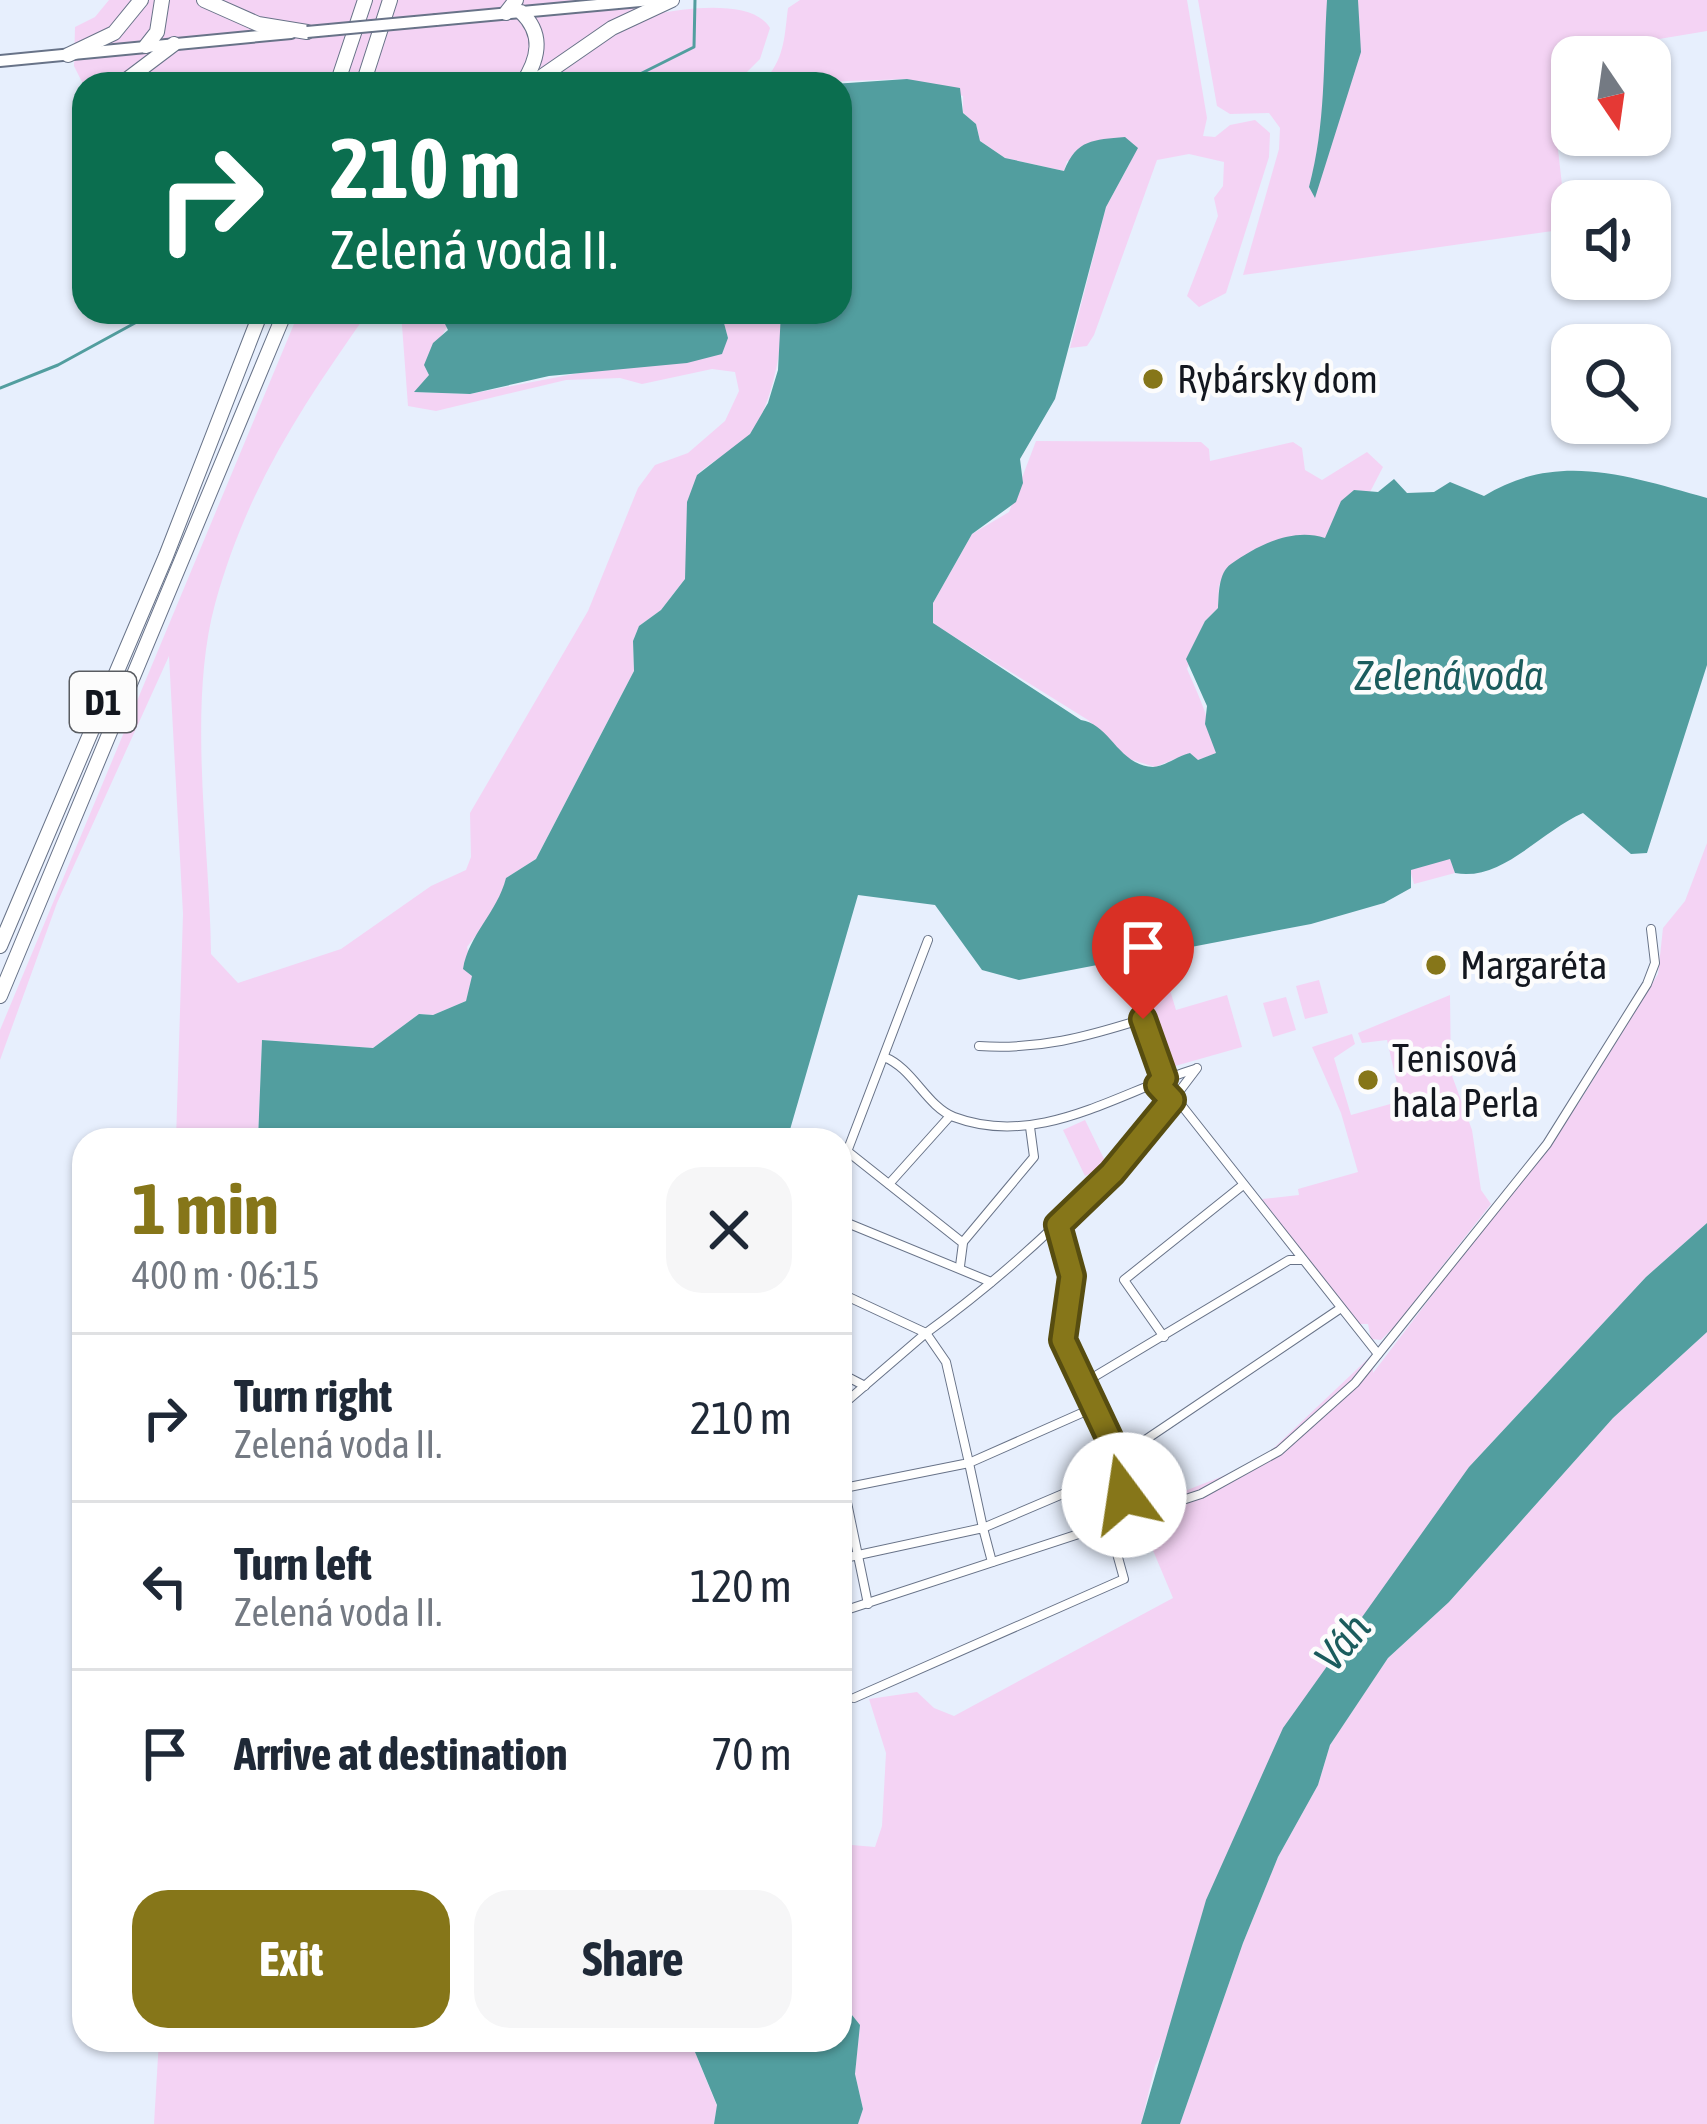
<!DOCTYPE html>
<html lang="en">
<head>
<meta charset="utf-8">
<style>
	:root { --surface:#fff; --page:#f6f6f7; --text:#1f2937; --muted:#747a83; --line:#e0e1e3; --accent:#867619 }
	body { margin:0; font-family:"Asap Condensed",sans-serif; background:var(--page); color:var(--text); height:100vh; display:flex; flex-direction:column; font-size:45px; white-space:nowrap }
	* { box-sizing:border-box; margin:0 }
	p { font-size:39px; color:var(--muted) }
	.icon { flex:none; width:66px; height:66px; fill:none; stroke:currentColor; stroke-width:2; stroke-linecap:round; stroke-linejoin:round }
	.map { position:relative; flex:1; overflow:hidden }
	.drawer { position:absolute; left:72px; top:1128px; width:780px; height:924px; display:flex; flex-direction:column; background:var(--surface); border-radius:36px; box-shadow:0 3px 9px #0004 }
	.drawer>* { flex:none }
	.top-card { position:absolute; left:72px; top:72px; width:780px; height:252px; border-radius:36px; box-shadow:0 3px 9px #0004; background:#0b6e4f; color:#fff; overflow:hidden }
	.needle { width:78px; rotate:167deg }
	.controls { position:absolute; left:1551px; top:36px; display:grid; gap:24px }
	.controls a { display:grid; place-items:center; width:120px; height:120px; border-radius:24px; background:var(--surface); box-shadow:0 3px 9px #0004; font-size:60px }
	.pin { position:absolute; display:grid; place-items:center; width:102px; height:102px; color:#fff; margin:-123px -51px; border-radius:50% 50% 50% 0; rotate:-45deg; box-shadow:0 0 12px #0007 }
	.pin .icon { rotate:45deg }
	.me { position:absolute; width:132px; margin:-66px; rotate:346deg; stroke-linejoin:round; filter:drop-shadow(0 0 9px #0008) }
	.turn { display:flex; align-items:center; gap:42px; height:252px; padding:0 60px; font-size:54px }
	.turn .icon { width:156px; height:156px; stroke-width:2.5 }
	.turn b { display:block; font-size:84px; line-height:102px }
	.round { display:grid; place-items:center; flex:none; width:126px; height:126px; border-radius:36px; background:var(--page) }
	.head { display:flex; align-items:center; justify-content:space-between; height:204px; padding:0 60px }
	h1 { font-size:72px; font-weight:700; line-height:90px; color:var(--accent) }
	.action { display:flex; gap:24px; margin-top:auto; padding:24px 60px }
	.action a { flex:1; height:138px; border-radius:36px; background:var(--accent); color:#fff; font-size:48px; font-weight:700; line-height:138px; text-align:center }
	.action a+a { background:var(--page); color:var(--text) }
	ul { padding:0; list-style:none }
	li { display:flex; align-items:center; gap:36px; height:168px; padding:0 60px; border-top:3px solid var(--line) }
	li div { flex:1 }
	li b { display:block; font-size:45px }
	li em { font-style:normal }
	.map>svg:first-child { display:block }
	.green { fill:#f4d3f4 }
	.water { fill:#529e9f }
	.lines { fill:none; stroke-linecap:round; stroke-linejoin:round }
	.stream { stroke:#529e9f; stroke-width:3 }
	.street-casing { stroke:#687388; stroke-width:10 }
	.secondary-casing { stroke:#687388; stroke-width:14 }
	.highway-casing { stroke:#687388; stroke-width:16 }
	.street { stroke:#fff; stroke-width:8 }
	.secondary { stroke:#fff; stroke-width:10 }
	.highway { stroke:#fff; stroke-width:14 }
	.secondary-bridge-casing { stroke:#687388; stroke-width:14; stroke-linecap:butt }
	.secondary-bridge { stroke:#fff; stroke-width:10 }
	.route-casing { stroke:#574d10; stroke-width:30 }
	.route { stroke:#867619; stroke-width:21 }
	.poi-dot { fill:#867619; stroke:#fcfcfc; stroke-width:4.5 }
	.labels { text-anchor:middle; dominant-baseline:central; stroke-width:9; stroke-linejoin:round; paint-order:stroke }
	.shield { fill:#fcfcfc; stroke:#595c61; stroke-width:3 }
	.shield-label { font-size:36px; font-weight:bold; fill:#13171f }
	.poi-label { font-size:39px; fill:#13171f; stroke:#fcfcfc; text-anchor:start }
	.water-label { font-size:42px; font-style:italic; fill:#1b5c5d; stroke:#fcfcfc }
</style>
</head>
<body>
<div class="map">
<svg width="1707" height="2124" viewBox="0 0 1707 2124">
	<rect width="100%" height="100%" fill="#e7effd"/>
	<g class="green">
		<path d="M109,0H647L656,14C690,7 754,0 770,28L760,59L735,84L84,86L74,66L75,27L95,17Z"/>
		<path d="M800,0H1187L1207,118L1203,136L1215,137L1230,125L1255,120L1270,133L1269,157L1226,293L1199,307L1187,296L1218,216L1214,198L1223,186L1224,162L1189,154L1157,160L1094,335L1087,346L1070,348L1106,207L1130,163L1067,161L1064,171L1005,158L980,141L976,124L963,113V96L907,79L761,84C785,60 784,39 788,8Z"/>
		<path d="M1198,0H1707V31L1653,40L1637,57H1572V130L1556,132L1567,229L1243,275L1279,149L1280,128L1269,113L1230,114L1217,106Z"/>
		<path d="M299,312H368C301,408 247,488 215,604C187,707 210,847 211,954L238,983L341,949L431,886L466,870L471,857L470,813L588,611L638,488L655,465L688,453L725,421L739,391L735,372L712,369L642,384L620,378L566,380L436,411L408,406L401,312H439L448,325L425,365L429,375L415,392L470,394L620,365L687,363L728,338L721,312H781C784,344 772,405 751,433C737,451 713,459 697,475L685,579L661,610L639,626L633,641L634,671L536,859L506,878L499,906L467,947L473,976L466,1001L433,1015L419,1014L373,1048L262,1040L258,1140H176L183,914L169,656L57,903L0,1060V1030Z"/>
		<path d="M1036,441L1201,442L1209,449L1210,461L1293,442L1302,448L1305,470L1322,480L1367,452L1383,467L1370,492L1354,490L1325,539C1271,534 1256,545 1219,585L1218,608L1205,621L1187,669C1200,698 1211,723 1216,754L1197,760L1190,753L1155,767L1129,759L1088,720L932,623L933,603L972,534L1009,512Z"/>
		<path d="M1707,843V1223L1646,1277L1469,1467L1155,2066L1141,2124H858L863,2109L855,2074L860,2025L840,2000V1844L875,1847L882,1826L886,1753L869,1699L917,1692L934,1708L954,1716L1173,1598L1136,1510L1259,1462L1373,1354V1373L1580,1101L1658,974L1663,928L1685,901Z"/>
		<path d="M1450,858L1455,873L1414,884L1410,870Z"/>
		<path d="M1162,964L1176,1010L1227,995L1242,1047L1168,1068L1139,971Z"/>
		<path d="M1319,980L1328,1013L1305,1019L1296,986Z"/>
		<path d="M1450,995L1451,1073L1472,1130L1481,1190L1491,1204L1395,1326L1381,1340L1371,1339L1368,1324H1358L1262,1199L1299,1195L1298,1189L1358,1172L1341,1113L1312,1047L1352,1034L1355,1044L1334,1058L1351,1115L1401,1101L1387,1040L1362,1043L1358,1033Z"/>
		<path d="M1286,997L1296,1030L1273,1037L1263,1003Z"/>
		<path d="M1085,1120L1107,1165L1085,1176L1063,1130Z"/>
		<path d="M1707,1332V2124H1180L1243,1943L1278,1857L1318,1785L1330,1745L1388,1658L1449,1602L1613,1418Z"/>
		<path d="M159,2040H690L717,2106L714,2124H154Z"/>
	</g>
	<g class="water">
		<path d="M1327,0H1358L1361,52L1315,198L1309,187C1326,124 1323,64 1327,0Z"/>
		<path d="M907,79L960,88L963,113L976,124L980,141L1005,158L1064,171C1077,139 1093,140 1125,137L1138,148L1106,207L1055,399L1020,459L1023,483L1016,502L972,534L933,603V623L1081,720C1110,724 1118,765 1153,767C1163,767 1180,755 1190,753L1198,760L1216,753L1205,724L1207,706L1186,659L1205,621L1218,608C1219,595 1218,573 1231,564C1258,545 1293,527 1325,538L1341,501L1354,490L1378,492L1394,479L1407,493L1434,492L1450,482L1484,496C1558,450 1631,477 1707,498V665L1647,853L1631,854L1583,813C1541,831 1502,882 1455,873L1450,859L1411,870V888L1384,903L1311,924L1019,980L982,970L935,905L858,895L787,1140H258L262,1040L373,1048L419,1014L433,1015L466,1001L472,976L463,969C469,934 497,913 506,878L536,859L634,671L633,641L639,626L661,610L685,579L687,502L697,475L750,434L768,403L778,370L781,312H840V209L852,191L847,180H840V84H833Z"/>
		<path d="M439,312H721L728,338L722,354L687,363L549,376L470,394L414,392L429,375L424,365L433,343L448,330Z"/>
		<path d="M1707,1223V1332L1613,1418L1449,1602L1388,1658L1330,1745L1318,1785L1278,1857L1243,1943L1180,2124H1141L1206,1900L1283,1728L1469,1467L1646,1277Z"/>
		<path d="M840,2000L860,2025L855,2074L863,2109L858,2124H714L717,2105L690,2040H840Z"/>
	</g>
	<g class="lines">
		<g class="stream">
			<path d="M620,84L694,47L695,0"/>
			<path d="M0,388L58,365L155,312"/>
		</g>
		<defs>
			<g id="street">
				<path d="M979,1046C1039,1050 1086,1037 1143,1019L1164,1078"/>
				<path d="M884,1057C913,1068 926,1106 954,1117C1039,1149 1118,1092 1195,1069"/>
				<path d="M1197,1068L1175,1097L1378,1354"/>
				<path d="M847,1151L963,1243L960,1266"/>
				<path d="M840,1170L928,940"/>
				<path d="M889,1184L950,1116"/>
				<path d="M840,1220L991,1282"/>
				<path d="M1057,1225L1072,1276L1063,1340L1113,1446L1128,1519"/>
				<path d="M963,1242L1034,1157L1030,1127"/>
				<path d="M840,1293L926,1333C1020,1265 1101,1186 1175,1097"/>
				<path d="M1164,1337L1124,1280L1243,1185"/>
				<path d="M840,1373L865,1386"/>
				<path d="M1082,1384L1289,1260H1303"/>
				<path d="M840,1407L926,1333L946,1362L969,1463L844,1488L840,1472"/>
				<path d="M1093,1408L969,1463L983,1528L1119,1470"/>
				<path d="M1117,1459L1341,1308"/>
				<path d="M844,1488L868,1604"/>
				<path d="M840,1559L983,1528L992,1562"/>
				<path d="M840,1612L1201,1494L1279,1451L1355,1383L1547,1144L1647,984L1655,963L1651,929"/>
				<path d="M854,1698L1124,1579L1109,1525"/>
			</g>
			<g id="secondary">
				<path d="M436,20L651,0"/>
				<path d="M0,61L291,33"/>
			</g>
			<g id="highway">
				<path d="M204,0L258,24L307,32"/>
				<path d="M521,12C544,34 539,59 522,84"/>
				<path d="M506,13L516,0"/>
				<path d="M146,46L157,32L162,0"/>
				<path d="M68,55L114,33L141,0"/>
				<path d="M121,84L174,44"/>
				<path d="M337,84L365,0"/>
				<path d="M363,84L390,0"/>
				<path d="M531,84L612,28L672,0"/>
				<path d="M0,946L166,556L261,312"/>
				<path d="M0,996L285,312"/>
			</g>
		</defs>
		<use href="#street" class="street-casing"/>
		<use href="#secondary" class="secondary-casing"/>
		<use href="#highway" class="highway-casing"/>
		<use href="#street" class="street"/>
		<use href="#secondary" class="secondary"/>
		<use href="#highway" class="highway"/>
		<defs>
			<path id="secondary-bridge" d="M307,32L436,20"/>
		</defs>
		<use href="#secondary-bridge" class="secondary-bridge-casing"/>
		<use href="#secondary-bridge" class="secondary-bridge"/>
	</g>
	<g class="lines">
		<defs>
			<path id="route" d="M1124,1495L1113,1446L1063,1340L1072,1276L1058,1225L1112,1173L1172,1100L1158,1085L1164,1078L1143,1019"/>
		</defs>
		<use href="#route" class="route-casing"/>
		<use href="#route" class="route"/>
	</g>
	<g class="poi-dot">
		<circle cx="1153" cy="379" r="12"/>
		<circle cx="1436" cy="965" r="12"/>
		<circle cx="1368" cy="1080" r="12"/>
	</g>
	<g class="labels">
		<rect class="shield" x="70" y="672" width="66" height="60" rx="9"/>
		<g class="shield-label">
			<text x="103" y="702">D1</text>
		</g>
		<g class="poi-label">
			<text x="1177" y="379">Rybársky dom</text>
			<text x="1460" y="965">Margaréta</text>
			<text x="1392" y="1058">Tenisová<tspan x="1392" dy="45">hala Perla</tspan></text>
		</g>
		<g class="water-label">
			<text x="1449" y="675">Zelená voda</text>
			<text transform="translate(1342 1642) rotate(-50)">Váh</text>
		</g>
	</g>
</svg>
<div class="controls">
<a><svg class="needle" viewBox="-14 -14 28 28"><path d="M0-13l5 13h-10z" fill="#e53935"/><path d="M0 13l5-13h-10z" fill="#747a83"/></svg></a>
<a><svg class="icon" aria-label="sound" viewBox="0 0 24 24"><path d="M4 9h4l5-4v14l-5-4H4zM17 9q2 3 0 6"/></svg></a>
<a><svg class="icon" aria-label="search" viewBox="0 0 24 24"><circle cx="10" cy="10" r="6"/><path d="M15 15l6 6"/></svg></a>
</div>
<div class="pin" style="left:1143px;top:1019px;background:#d93025"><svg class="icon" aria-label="arrive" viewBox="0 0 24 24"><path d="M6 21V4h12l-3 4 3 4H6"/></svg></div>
<svg class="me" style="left:1124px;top:1495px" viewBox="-20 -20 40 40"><circle r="19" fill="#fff"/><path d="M0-13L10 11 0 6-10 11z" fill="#867619"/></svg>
<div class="top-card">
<div class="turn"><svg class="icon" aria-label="right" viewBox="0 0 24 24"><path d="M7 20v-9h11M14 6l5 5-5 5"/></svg><div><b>210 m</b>Zelená voda II.</div></div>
</div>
<section class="drawer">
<div class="head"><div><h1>1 min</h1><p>400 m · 06:15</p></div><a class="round"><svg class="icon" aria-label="close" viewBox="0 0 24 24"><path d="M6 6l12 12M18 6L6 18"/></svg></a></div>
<ul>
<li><svg class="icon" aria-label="right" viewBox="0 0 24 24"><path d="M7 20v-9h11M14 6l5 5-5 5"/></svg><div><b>Turn right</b><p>Zelená voda II.</p></div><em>210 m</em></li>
<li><svg class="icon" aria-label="left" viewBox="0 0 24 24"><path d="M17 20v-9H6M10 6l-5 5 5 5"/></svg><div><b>Turn left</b><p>Zelená voda II.</p></div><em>120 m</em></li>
<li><svg class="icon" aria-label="arrive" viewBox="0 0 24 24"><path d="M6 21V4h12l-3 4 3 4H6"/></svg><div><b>Arrive at destination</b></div><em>70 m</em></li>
</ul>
<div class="action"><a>Exit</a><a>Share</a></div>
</section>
</div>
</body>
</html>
